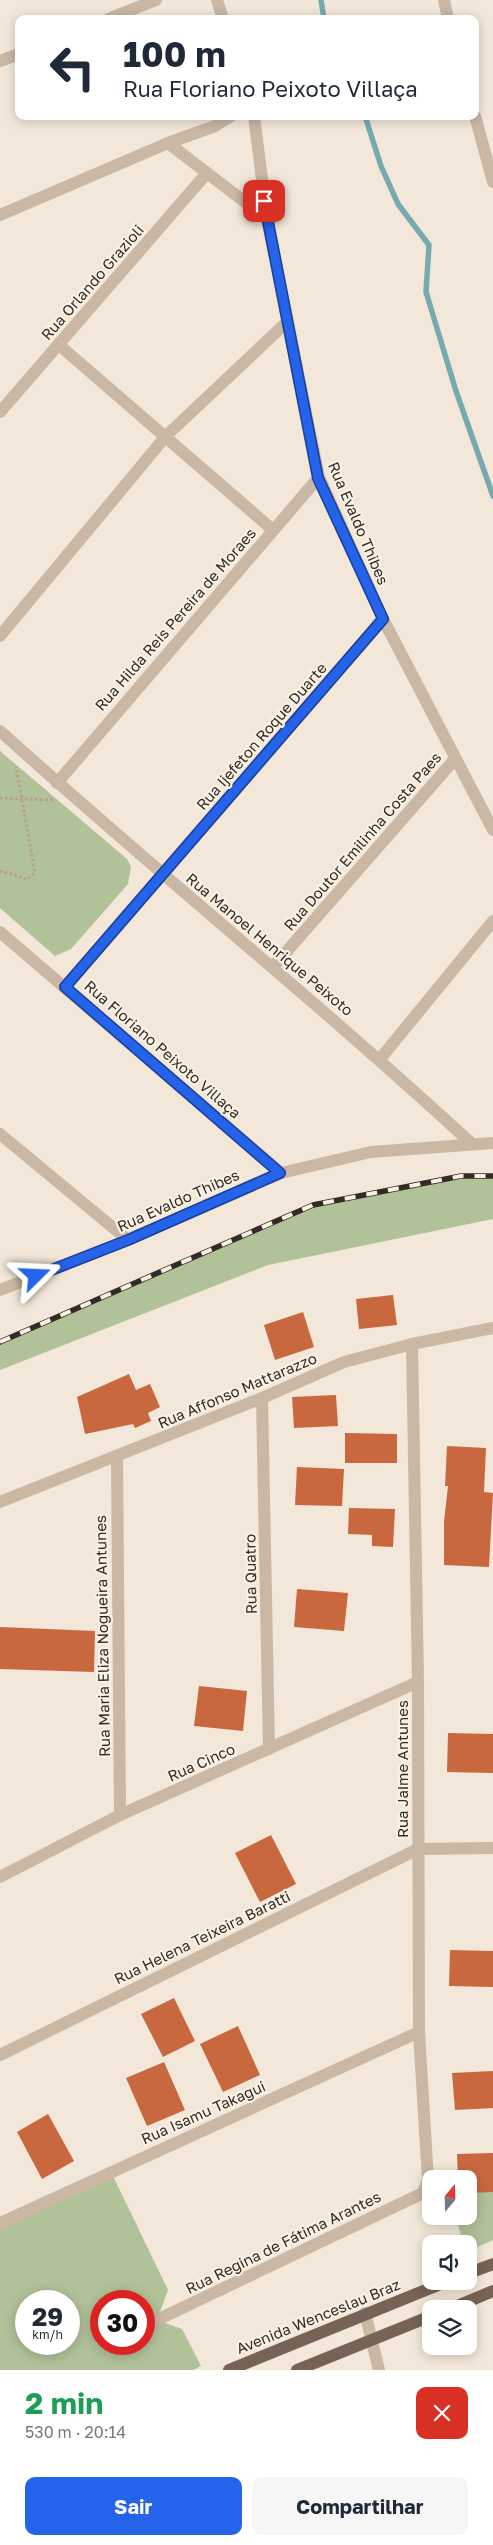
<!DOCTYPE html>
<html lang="pt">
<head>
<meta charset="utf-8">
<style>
	:root { --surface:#fff; --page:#f6f6f7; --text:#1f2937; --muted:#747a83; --accent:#2563eb }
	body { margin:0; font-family:"Golos Text",sans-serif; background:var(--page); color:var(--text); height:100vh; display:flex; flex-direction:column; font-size:19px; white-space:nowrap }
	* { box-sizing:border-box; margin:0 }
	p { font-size:16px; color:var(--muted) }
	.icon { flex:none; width:28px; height:28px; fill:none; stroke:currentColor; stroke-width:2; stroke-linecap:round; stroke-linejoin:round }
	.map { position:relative; height:2370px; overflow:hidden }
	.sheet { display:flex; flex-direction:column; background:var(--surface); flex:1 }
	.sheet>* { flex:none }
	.banner { position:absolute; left:15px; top:15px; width:464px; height:105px; border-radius:10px; box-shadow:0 2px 12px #0003; background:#fff; color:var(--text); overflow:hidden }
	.needle { width:32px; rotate:19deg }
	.tools { position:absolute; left:422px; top:2170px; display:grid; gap:10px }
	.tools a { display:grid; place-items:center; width:55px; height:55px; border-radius:10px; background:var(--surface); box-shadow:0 2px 12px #0003; font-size:25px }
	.speed { position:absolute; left:15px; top:2290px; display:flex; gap:10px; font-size:25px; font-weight:700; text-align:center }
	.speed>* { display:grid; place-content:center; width:65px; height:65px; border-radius:50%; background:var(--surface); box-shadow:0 2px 12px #0003; line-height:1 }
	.speed small { font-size:12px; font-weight:400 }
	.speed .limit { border:8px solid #d22; background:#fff; color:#111 }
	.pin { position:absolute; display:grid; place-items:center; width:42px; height:42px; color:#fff; margin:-21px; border-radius:10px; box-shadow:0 2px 8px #0006 }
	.me { position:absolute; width:55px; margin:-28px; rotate:69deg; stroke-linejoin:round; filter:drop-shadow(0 0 4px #0008) }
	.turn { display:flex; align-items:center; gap:18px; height:105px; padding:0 25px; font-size:22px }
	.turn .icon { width:65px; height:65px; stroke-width:2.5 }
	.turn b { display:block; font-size:35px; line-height:42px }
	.round { display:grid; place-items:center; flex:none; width:52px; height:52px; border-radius:10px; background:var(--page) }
	.overview { display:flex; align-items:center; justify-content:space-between; height:85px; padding:0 25px }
	h1 { font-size:30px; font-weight:700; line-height:38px; color:#1e9e55 }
	.action { display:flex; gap:10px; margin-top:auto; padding:10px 25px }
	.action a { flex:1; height:58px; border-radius:10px; background:var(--accent); color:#fff; font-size:20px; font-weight:700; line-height:58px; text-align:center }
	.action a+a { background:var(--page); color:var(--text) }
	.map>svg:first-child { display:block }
	.green { fill:#b1c198; fill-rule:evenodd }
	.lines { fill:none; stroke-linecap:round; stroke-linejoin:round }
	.stream { stroke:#76aaaf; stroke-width:5.5 }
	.building { fill:#c9683f }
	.path { stroke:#b5a18e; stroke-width:3; stroke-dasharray:2.5 2.5; stroke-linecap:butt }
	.minor { stroke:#cab7a4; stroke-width:12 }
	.major { stroke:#776356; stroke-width:12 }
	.rail-casing { stroke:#352b26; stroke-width:5.5 }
	.rail { stroke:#f9f1e4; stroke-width:4; stroke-dasharray:11; stroke-linecap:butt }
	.route-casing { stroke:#184099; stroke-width:12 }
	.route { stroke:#2563eb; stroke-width:9 }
	.labels { text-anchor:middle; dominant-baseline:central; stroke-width:4.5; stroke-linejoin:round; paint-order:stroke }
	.street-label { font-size:15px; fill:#352b26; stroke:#f9f1e4 }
</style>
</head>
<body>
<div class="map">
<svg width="493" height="2370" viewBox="0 0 493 2370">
	<rect width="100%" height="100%" fill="#f2e7d8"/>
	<g class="green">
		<path d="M0,751L127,859L131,867L128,884L71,949L55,956L0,908Z"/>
		<path d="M461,1176H493V1219L268,1265L0,1370V1342L313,1205Z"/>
		<path d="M111,2172L168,2290L157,2320L182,2329L201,2366L193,2370H0V2223ZM26,2301H69V2344H26ZM101,2301H144V2344H101Z"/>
		<path d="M469,2190H493V2240L469,2251V2244H464L455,2216H469Z"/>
	</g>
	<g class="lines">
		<g class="stream">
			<path d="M321,0L324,19"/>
			<path d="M365,116L381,166L398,204L429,245L426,292L456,391L493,496"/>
		</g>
	</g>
	<g class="building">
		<path d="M393,1295L397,1325L359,1329L356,1299Z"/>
		<path d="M303,1312L314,1347L275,1360L264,1325Z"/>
		<path d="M129,1374L136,1390L150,1384L160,1407L148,1413L151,1421L135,1428L133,1424L85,1434L77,1397Z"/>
		<path d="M336,1395L338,1426L294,1428L292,1397Z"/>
		<path d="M345,1433L397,1434V1463H345Z"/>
		<path d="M447,1446L486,1448L484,1492L493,1493L489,1567L444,1565V1522L448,1486H445Z"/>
		<path d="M297,1467L344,1469L342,1506L295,1505Z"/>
		<path d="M349,1508L395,1509L393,1547L372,1546V1535L348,1534Z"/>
		<path d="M297,1589L348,1593L344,1631L294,1627Z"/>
		<path d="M0,1627L95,1631L94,1672L0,1669Z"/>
		<path d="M199,1686L247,1691L243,1731L194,1726Z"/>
		<path d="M448,1733L493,1734V1773L447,1772Z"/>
		<path d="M271,1835L296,1884L260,1902L235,1853Z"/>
		<path d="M450,1950L493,1951V1987L449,1986Z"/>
		<path d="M174,1998L195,2041L163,2057L141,2014Z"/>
		<path d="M238,2026L260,2075L223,2092L200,2044Z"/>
		<path d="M164,2062L185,2110L147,2126L126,2078Z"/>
		<path d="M493,2071V2108L455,2110L452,2073Z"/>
		<path d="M48,2114L74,2161L42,2179L17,2132Z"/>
		<path d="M493,2153V2192L469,2193V2179H458L457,2154Z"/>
	</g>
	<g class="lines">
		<g class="path">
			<path d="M0,798L54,800"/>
			<path d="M0,871L27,879L35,873L16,767"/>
		</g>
		<g class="minor">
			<path d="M217,0L223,19"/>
			<path d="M444,0L448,19"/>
			<path d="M108,19L156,0"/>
			<path d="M0,61L19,54"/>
			<path d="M254,116L267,219L319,477L383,619L493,830"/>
			<path d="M475,116L493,182"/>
			<path d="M168,143L267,219"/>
			<path d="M0,215L168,143L215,126L231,116"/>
			<path d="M59,345L273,530"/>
			<path d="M0,412L207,173"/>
			<path d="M0,636L166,436L287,322"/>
			<path d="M0,731C155,871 318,1002 472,1144"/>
			<path d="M57,783L319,477"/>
			<path d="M0,932L281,1173"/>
			<path d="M273,967L455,759"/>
			<path d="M65,987L383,619"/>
			<path d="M380,1059L493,921"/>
			<path d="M0,1134L128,1240"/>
			<path d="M0,1290L128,1240L281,1173L371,1152L493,1143"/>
			<path d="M262,1398L269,1749"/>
			<path d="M117,1457L120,1815"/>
			<path d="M0,1502L262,1398L344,1362L412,1344L493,1328"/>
			<path d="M0,1877L120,1815L418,1682"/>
			<path d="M0,2055L418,1849L493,1848"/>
			<path d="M0,2223L419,2032"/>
			<path d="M365,2313L379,2370"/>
			<path d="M157,2320L423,2193L428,2180L419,2032L418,1682L412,1344"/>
		</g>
		<g class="major">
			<path d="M469,2273L493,2264"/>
			<path d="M450,2309L493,2291"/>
			<path d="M229,2370L448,2281"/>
			<path d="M297,2370L431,2316"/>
		</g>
		<defs>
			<path id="rail" d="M0,1342L313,1205L461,1176H493"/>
		</defs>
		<use href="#rail" class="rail-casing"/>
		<use href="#rail" class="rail"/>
	</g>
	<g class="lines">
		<defs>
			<path id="route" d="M36,1276L128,1240L280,1173L65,987L383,619L318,478L264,201"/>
		</defs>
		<use href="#route" class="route-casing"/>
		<use href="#route" class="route"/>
	</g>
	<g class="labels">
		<g class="street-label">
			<text transform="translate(92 282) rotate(-49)">Rua Orlando Grazioli</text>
			<text transform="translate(359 523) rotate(67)">Rua Evaldo Thibes</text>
			<text transform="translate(175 619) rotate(-49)">Rua Hilda Reis Pereira de Moraes</text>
			<text transform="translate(261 736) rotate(-49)">Rua Ijefeton Roque Duarte</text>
			<text transform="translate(362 841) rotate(-49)">Rua Doutor Emilinha Costa Paes</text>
			<text transform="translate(270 944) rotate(40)">Rua Manoel Henrique Peixoto</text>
			<text transform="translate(163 1049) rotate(41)">Rua Floriano Peixoto Villaça</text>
			<text transform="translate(178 1200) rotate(-24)">Rua Evaldo Thibes</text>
			<text transform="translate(237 1390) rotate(-23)">Rua Affonso Mattarazzo</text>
			<text transform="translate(250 1574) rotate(-91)">Rua Quatro</text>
			<text transform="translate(102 1636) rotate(-91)">Rua Maria Eliza Nogueira Antunes</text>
			<text transform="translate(201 1762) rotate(-24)">Rua Cinco</text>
			<text transform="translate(402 1769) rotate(-90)">Rua Jaime Antunes</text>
			<text transform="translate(202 1937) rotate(-26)">Rua Helena Teixeira Baratti</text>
			<text transform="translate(203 2112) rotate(-24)">Rua Isamu Takagui</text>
			<text transform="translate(283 2242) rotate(-26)">Rua Regina de Fátima Arantes</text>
			<text transform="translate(318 2316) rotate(-22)">Avenida Wenceslau Braz</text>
		</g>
	</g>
</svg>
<div class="tools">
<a><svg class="needle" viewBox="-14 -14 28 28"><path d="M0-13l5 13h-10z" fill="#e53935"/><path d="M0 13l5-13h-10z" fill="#747a83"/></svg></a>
<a><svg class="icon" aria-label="sound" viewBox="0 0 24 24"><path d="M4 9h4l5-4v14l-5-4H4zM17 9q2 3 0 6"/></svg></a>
<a><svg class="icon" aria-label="layers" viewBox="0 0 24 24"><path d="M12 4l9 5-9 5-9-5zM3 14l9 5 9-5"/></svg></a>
</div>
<div class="speed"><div>29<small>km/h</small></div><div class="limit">30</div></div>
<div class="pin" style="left:264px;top:201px;background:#d93025"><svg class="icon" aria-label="arrive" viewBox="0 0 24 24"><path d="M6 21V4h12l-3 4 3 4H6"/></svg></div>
<svg class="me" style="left:36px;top:1276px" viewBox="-20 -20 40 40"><path d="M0-17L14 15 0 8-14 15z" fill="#2563eb" stroke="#fff" stroke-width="4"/></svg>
<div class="banner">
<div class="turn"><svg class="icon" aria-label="left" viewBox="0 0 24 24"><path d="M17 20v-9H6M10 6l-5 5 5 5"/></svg><div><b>100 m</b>Rua Floriano Peixoto Villaça</div></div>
</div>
</div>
<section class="sheet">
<div class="overview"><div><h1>2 min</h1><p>530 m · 20:14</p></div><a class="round" style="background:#d93025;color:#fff"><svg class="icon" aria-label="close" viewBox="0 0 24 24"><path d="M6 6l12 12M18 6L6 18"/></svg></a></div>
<div class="action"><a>Sair</a><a>Compartilhar</a></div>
</section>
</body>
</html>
